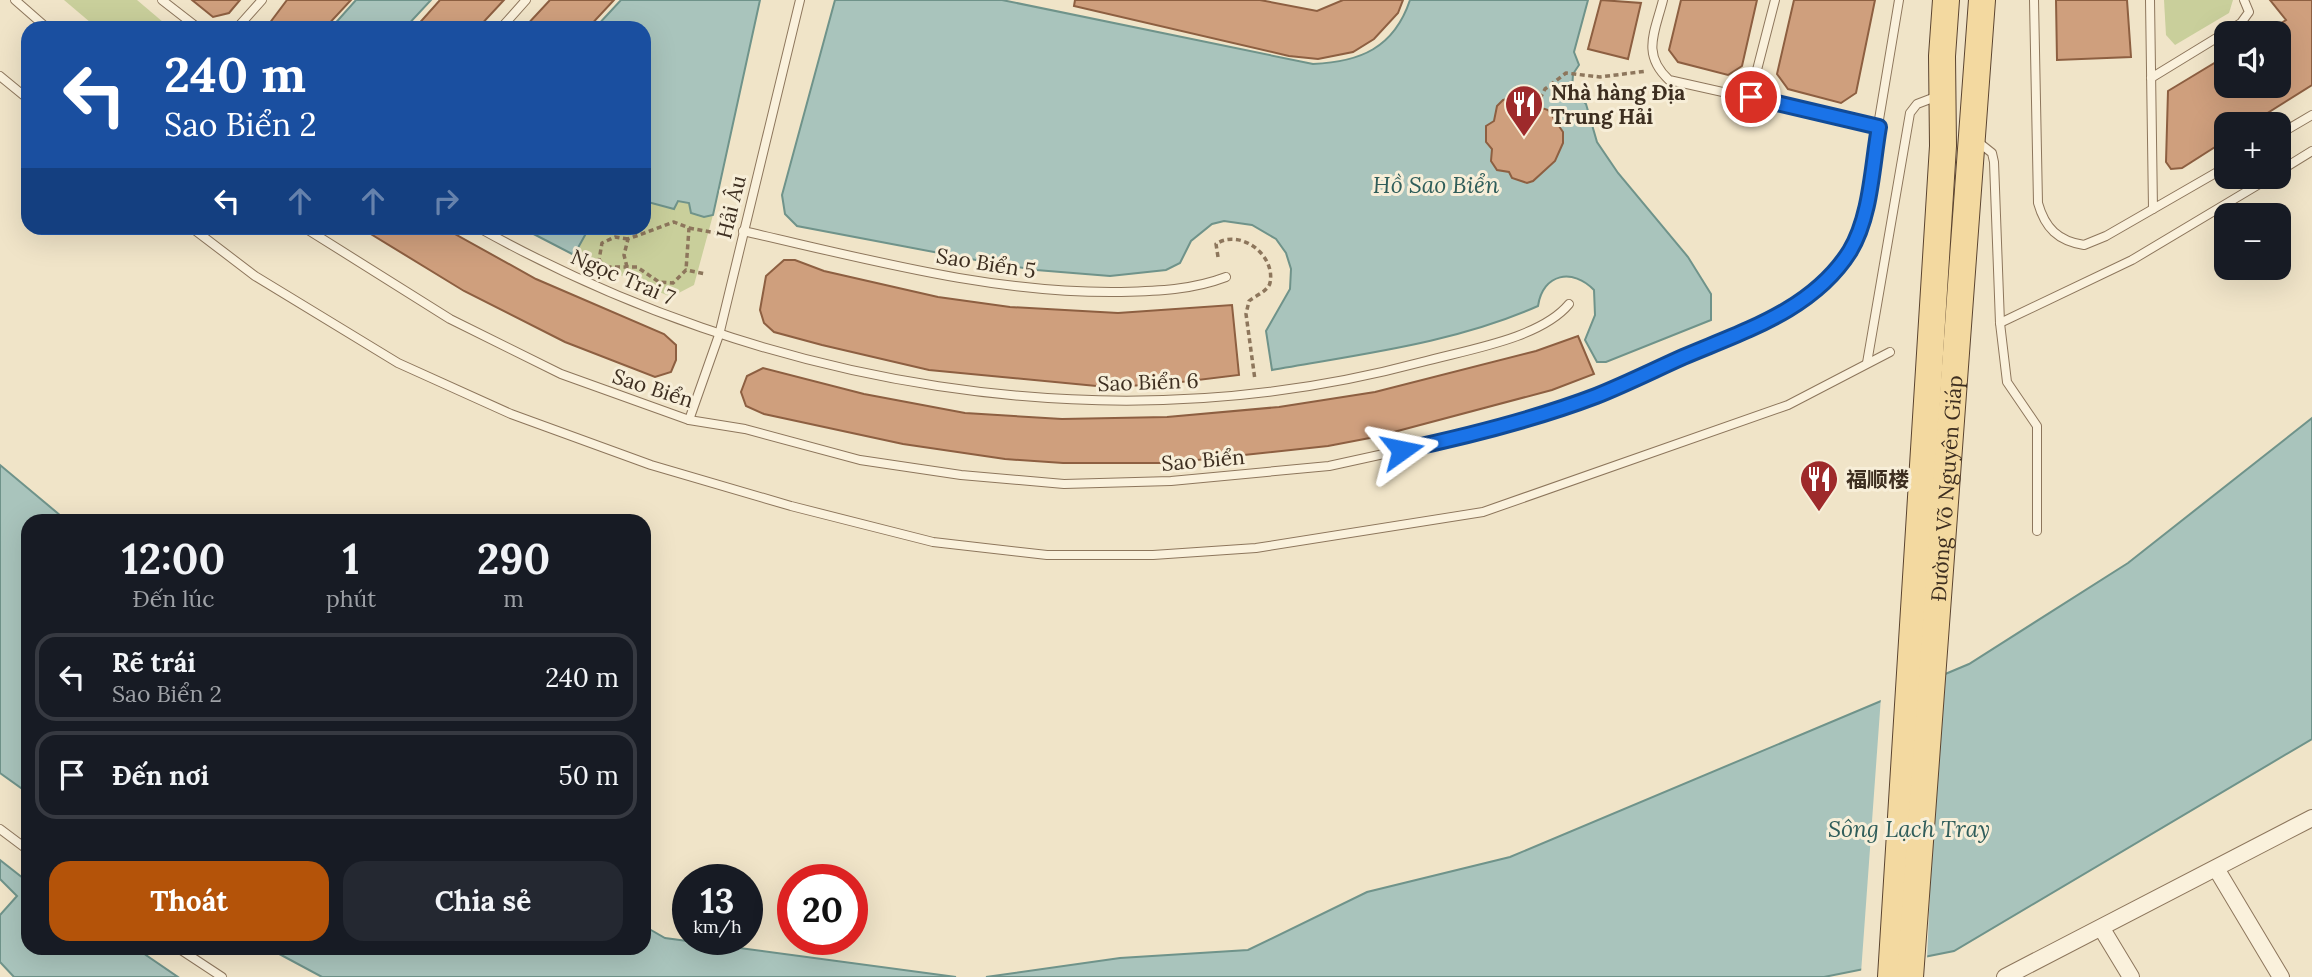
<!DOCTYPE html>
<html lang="vi">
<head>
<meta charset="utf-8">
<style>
	:root { --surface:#171b24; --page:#242831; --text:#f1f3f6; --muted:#9ea1a6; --line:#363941; --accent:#b45309 }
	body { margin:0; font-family:Lora,"Noto Sans SC",serif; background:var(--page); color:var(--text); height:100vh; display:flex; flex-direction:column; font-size:26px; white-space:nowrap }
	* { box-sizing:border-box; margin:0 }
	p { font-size:23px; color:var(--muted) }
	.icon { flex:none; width:38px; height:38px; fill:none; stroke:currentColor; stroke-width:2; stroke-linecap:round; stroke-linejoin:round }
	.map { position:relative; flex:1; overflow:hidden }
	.drawer { position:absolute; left:21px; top:514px; width:630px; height:441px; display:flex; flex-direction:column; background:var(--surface); border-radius:21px; box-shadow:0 7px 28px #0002 }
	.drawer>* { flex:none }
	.top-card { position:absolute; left:21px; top:21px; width:630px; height:214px; border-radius:21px; box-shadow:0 7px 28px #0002; background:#1a4fa0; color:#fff; overflow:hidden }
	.buttons { position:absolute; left:2214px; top:21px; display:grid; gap:14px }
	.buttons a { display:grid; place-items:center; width:77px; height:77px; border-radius:14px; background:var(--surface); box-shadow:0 7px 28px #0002; font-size:35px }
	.speed { position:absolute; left:672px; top:864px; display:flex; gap:14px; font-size:35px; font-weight:700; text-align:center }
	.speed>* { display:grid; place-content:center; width:91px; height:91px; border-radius:50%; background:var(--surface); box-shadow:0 7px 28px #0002; line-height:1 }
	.speed small { font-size:18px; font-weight:400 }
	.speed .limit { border:10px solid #d22; background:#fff; color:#111 }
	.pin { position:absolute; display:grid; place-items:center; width:60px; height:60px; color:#fff; margin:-30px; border:4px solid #fff; border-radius:50%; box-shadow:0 2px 7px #0007 }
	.me { position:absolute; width:77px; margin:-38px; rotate:78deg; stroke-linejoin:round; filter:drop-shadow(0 0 5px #0008) }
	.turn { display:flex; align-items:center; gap:24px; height:147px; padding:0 28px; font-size:32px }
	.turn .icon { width:91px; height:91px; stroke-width:2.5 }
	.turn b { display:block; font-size:49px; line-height:60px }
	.lanes { display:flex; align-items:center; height:66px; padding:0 28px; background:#0003; justify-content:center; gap:35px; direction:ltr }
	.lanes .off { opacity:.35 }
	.eta { display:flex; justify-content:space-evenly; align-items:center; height:119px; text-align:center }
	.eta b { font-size:42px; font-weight:700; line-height:49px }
	.primary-button { display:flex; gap:14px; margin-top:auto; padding:14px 28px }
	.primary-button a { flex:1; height:80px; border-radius:21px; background:var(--accent); color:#fff; font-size:28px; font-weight:700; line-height:80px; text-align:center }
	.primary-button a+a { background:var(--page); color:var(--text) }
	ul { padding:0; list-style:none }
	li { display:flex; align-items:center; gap:21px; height:88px; margin:0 14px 10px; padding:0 14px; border:4px solid var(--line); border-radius:21px }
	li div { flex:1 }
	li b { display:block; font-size:26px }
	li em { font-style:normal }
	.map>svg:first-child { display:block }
	.green { fill:#c9cf9b }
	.water { fill:#a9c4bc; stroke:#6f938a; stroke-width:2 }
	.pier { fill:#f0e4c8 }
	.building { fill:#cf9f7d; stroke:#8d5f41; stroke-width:2 }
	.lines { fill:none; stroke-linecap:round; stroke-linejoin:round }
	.lane-casing { stroke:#8d765c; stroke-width:10 }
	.street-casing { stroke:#8d765c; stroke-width:18 }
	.primary-casing { stroke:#5b4430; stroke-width:28 }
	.path { stroke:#8d765c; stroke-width:3.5; stroke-dasharray:5 3.5; stroke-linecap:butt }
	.lane { stroke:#faf1dc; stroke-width:8 }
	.street { stroke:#faf1dc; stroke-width:16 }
	.primary { stroke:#f3d9a0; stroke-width:26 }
	.route-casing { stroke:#114b97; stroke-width:18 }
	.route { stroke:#1a73e8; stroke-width:12 }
	.labels { text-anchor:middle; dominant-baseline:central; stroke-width:6; stroke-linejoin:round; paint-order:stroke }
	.poi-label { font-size:21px; font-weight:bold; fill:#3d2e20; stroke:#f7eed8; text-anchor:start }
	.street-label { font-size:21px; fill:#3d2e20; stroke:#f7eed8 }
	.water-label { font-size:23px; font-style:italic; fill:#2f5d5a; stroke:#f7eed8 }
</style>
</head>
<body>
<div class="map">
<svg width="2312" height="977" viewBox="0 0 2312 977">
	<rect width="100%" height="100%" fill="#f0e4c8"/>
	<g class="green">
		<path d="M64,0H137L170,28H97Z"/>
		<path d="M2164,0H2233L2229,13L2175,45L2166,35Z"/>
		<path d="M644,201L673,209L678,201L689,203L691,213L704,217L713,215L694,285L671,297L574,255L589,228H644Z"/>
	</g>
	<g class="water">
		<path d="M356,0H431L405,28H331Z"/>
		<path d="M621,0H760L713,215L704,217L691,213L689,203L678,201L674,209L644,201V28H595Z"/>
		<path d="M835,0H1002L1313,64C1360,62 1394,48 1410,0H1588L1574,52L1579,65L1573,74L1572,90L1586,104L1597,142L1618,173L1688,257L1711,294V320L1606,362H1597L1585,340L1595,315L1594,290C1573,268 1543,273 1538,306C1455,343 1361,354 1272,370L1266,331L1290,289L1291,269L1286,253L1276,239L1252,225L1224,221L1212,224L1191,241L1180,263L1166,270L1110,276L1036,270L976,260L797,226L785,214L782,195Z"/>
		<path d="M522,228H589L574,255Z"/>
		<path d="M2312,418V739L1954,951L1824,977H986L1120,958L1248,950L1367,892L1510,857L1969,664L2128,563Z"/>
		<path d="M0,465L67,521L28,522V793L0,773Z"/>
		<path d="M0,860L28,882V948L137,949L178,977H14L0,962V915L17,896L0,879Z"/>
		<path d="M644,926L665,938L956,977H322L270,949L644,948Z"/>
	</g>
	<path class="pier" d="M1946,670L1932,842L1927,960L1861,973L1881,697Z"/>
	<g class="building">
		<path d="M192,0H240L229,13L213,17Z"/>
		<path d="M287,0H351L325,28H266Z"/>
		<path d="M440,0H504L478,28H415Z"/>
		<path d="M550,0H614L588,28H524Z"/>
		<path d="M1075,0H1260L1317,11L1343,0H1403L1398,13L1374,39L1353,52L1318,59L1289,56L1074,6Z"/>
		<path d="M1601,0L1641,3L1628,59L1588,49Z"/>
		<path d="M1681,0H1757L1742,66L1728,75L1678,62L1669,50Z"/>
		<path d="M1794,0H1875L1856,93L1841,103L1788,89L1777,74Z"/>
		<path d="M2056,0H2127L2131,57L2057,60Z"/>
		<path d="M2270,0H2312V85L2250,124H2226V140L2182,168L2171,169L2166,162L2168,91L2226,56V86H2278V25L2286,20Z"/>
		<path d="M1512,98L1548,110L1563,132V143L1555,161L1533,181L1527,183L1512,178L1509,172L1497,170L1491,161L1492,149L1486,142V126L1494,121L1497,106L1503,100Z"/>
		<path d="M361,228H444L536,279L664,334L676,345V360L671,372L655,377L565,342L464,291Z"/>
		<path d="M784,260H795L824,271L938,297L1010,307L1118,313L1232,305L1239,375L1165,384L1107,387L929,370L822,345L774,332L764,323L760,310L766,276Z"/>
		<path d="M1578,336L1594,374L1552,390L1375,437L1328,446L1169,463H1063L1005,459L903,444L764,414L746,406L741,392L747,376L763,368L864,394L965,413L1062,419L1167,417L1279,407L1375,392L1536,351Z"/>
	</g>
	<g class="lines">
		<defs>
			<g id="lane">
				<path d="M15,0L47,28"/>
				<path d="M162,0L198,28"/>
				<path d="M1663,0C1655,32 1641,54 1669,80L1879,127"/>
				<path d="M2034,0L2038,203C2045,228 2058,241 2084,245L2106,236L2153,209"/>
				<path d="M2150,0L2153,209L2226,167"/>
				<path d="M237,28L262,0"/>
				<path d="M501,28L526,0"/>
				<path d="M0,76L28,99"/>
				<path d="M2151,78L2241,23L2249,12L2244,0"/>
				<path d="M1750,97L1775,0"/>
				<path d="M2278,135L2312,115"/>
				<path d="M1977,141L1992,153L1994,162L2000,323L2007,382L2037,426V531"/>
				<path d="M2278,172L2312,151"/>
				<path d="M192,228L255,276L398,363L511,414L651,465L791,506L933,542L1047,555H1153L1256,548L1483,512L1788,405L1890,352"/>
				<path d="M305,228L450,319L561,374L689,420L745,429L860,460L961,475L1064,484L1171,481L1329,466L1475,434L1596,396L1730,340L1808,296L1841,263L1861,227L1899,0"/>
				<path d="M479,228C763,386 1105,447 1422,362C1465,350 1540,339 1569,304"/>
				<path d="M743,231C867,259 993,294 1121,292C1158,291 1192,290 1226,277"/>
				<path d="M2000,323L2132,260L2271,177"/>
				<path d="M1867,363L1910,113L1917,104L1938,96"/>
				<path d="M689,420L719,335L800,0"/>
				<path d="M0,829L28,850"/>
				<path d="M178,948L222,977"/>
			</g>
			<g id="street">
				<path d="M2217,870L2281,977"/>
				<path d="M2102,929L2131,977"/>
				<path d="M2005,977L2312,818"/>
			</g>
			<g id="primary">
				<path d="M1891,977L1943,146L1942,56L1946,0"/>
				<path id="s1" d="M1910,977L1982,0"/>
			</g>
		</defs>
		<use href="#lane" class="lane-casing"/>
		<use href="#street" class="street-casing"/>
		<use href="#primary" class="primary-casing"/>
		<g class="path">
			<path d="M1536,106L1545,89L1566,73L1600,77L1647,71"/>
			<path d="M689,228L716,233"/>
			<path d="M1218,257L1216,244C1240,228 1276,255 1270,283C1268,291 1255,296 1249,301L1246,314L1255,380"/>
			<path d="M608,267L599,260L602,243L615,237L628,239"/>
			<path d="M627,267L624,255L628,239L674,222L689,228L686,270"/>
			<path d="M602,275L608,267H637L659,282L673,283L686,270L706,274"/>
		</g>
		<use href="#lane" class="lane"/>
		<use href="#street" class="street"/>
		<use href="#primary" class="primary"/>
	</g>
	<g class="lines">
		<defs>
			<path id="route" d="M1402,450C1468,436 1533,420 1596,396C1626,384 1654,370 1683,357C1744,331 1813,310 1850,251C1871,216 1872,167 1879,127L1751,97"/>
		</defs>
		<use href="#route" class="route-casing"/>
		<use href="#route" class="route"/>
	</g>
	<defs>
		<symbol id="restaurant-pin" viewBox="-11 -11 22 30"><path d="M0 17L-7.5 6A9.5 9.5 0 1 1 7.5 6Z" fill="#9e2a2b" stroke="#f7eed8"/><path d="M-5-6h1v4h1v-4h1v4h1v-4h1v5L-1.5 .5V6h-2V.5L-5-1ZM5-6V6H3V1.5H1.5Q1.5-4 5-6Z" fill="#fff"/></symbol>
	</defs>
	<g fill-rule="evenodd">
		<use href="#restaurant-pin" x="1502" y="82" width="44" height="60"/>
		<use href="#restaurant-pin" x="1797" y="457" width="44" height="60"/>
	</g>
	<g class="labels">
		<g class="poi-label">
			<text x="1551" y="92">Nhà hàng Địa<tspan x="1551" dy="24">Trung Hải</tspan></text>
			<text x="1846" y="479">福顺楼</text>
		</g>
		<g class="street-label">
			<text transform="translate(731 207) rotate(-76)">Hải Âu</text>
			<text transform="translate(986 263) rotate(9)">Sao Biển 5</text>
			<text transform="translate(623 277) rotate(23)">Ngọc Trai 7</text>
			<text transform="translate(1148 382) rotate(-2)">Sao Biển 6</text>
			<text transform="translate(653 388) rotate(18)">Sao Biển</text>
			<text transform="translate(1203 460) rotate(-5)">Sao Biển</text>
			<text stroke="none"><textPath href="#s1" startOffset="490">Đường Võ Nguyên Giáp</textPath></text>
		</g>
		<g class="water-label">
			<text x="1436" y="184">Hồ Sao Biển</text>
			<text x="1909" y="828">Sông Lạch Tray</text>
		</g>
	</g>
</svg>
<div class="buttons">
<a><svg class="icon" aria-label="sound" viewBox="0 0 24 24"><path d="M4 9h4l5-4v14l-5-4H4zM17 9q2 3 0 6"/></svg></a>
<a>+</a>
<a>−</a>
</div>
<div class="speed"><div>13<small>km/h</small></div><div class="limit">20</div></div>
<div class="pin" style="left:1751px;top:97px;background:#d93025"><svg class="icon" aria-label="arrive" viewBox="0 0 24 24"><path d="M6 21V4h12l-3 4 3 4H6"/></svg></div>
<svg class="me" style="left:1402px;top:450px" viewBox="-20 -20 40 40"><path d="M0-17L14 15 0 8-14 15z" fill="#1a73e8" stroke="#fff" stroke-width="4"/></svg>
<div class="top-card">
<div class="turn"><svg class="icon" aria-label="left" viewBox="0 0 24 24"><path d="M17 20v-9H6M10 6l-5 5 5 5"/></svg><div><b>240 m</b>Sao Biển 2</div></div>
<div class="lanes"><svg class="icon" aria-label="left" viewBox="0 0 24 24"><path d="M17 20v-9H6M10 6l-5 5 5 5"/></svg><svg class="icon off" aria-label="ahead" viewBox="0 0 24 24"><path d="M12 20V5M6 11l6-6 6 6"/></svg><svg class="icon off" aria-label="ahead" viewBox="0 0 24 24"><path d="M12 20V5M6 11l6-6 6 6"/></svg><svg class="icon off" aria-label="right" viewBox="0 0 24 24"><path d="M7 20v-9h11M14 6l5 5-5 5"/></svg></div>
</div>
<section class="drawer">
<div class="eta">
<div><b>12:00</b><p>Đến lúc</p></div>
<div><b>1</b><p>phút</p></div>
<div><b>290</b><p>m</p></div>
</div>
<ul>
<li><svg class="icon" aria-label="left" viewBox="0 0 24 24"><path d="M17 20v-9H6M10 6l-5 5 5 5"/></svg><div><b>Rẽ trái</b><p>Sao Biển 2</p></div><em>240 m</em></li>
<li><svg class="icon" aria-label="arrive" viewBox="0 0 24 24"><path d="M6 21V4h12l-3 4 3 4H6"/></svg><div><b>Đến nơi</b></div><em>50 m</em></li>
</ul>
<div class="primary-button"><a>Thoát</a><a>Chia sẻ</a></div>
</section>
</div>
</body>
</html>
